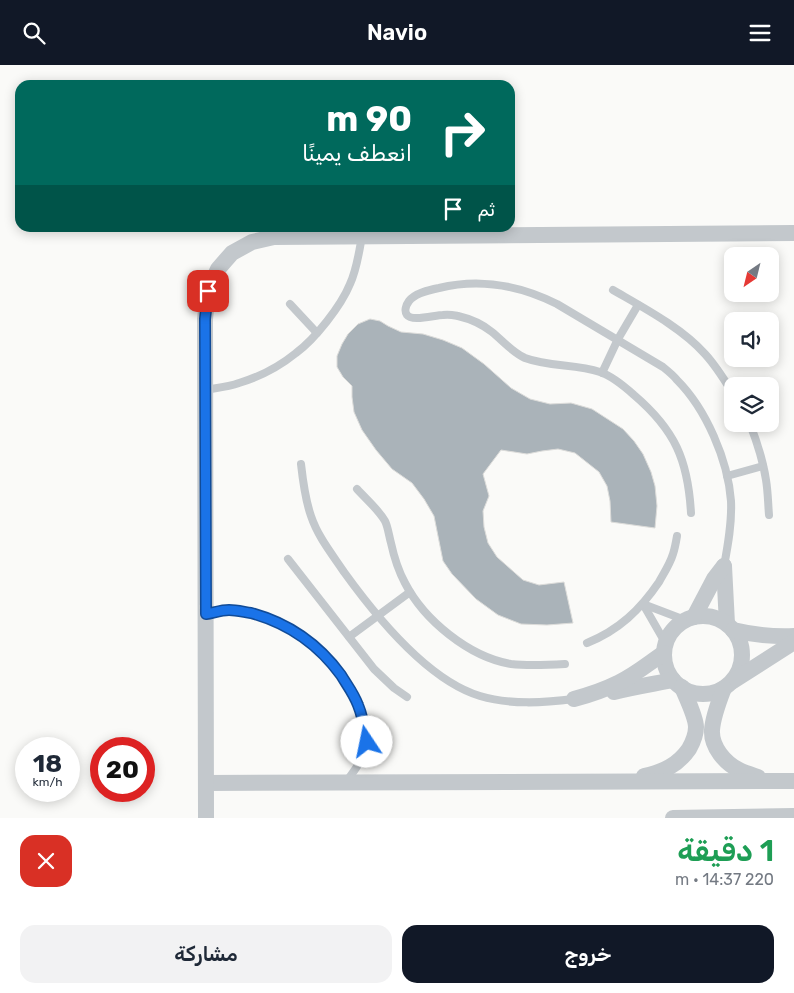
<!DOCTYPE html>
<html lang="ar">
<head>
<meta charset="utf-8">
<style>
	:root { --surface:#fff; --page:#f2f2f3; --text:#1f2937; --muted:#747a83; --accent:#111827 }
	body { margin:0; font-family:Rubik,Vazirmatn,sans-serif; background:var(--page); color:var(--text); direction:rtl; height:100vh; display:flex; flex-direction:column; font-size:19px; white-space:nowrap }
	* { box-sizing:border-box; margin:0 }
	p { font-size:16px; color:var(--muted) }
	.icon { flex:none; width:28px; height:28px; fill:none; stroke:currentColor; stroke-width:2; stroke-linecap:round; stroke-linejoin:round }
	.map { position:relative; height:753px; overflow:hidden; direction:ltr }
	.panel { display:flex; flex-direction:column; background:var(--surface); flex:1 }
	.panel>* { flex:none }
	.top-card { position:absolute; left:15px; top:15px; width:500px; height:152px; border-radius:15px; box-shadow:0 2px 12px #0003; direction:rtl; background:#00695c; color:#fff; overflow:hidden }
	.needle { width:32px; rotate:215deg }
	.buttons { position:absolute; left:724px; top:182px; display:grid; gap:10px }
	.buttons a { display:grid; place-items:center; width:55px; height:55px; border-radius:10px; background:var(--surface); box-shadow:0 2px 12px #0003; font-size:25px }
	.speed { position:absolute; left:15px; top:672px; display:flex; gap:10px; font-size:25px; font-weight:700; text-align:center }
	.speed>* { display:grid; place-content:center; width:65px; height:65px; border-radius:50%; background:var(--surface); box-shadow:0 2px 12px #0003; line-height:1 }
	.speed small { font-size:12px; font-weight:400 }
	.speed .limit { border:8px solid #d22; background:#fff; color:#111 }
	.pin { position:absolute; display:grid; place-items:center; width:42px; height:42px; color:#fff; margin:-21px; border-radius:10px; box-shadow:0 2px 8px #0006 }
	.me { position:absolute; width:55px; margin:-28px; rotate:349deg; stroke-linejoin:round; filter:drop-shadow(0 0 4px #0008) }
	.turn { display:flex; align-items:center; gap:18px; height:105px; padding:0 20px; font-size:22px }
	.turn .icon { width:65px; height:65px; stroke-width:2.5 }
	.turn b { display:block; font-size:35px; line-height:42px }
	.then { display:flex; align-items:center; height:48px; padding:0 20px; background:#0003; gap:10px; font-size:19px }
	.round { display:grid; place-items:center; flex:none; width:52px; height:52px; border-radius:15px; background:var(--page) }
	.head { display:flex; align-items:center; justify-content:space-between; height:85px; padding:0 20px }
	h1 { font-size:30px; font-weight:600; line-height:38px; color:#1e9e55 }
	.cta { display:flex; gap:10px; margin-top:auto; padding:10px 20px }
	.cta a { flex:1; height:58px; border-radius:15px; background:var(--accent); color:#fff; font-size:20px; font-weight:600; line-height:58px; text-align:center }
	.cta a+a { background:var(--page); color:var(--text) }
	header { display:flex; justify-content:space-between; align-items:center; height:65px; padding:0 20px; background:var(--accent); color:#fff; font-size:22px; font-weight:600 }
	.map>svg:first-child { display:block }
	.building { fill:#aab3b9; stroke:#dcdcda }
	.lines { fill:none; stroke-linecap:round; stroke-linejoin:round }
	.service { stroke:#c3c8cc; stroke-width:8 }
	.minor { stroke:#c3c8cc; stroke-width:16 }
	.route-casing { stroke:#114b97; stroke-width:12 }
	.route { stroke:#1a73e8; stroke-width:9 }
</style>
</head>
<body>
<header><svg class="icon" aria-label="menu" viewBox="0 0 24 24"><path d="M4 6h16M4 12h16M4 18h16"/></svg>Navio<svg class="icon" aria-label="search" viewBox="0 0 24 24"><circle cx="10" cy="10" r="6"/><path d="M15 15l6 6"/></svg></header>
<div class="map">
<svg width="794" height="753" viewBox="0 0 794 753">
	<rect width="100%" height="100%" fill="#fafaf8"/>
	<path class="building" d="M370,254L380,256L388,261L401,267L423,269L443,275L462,283L484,299L511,323L530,334L550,339L571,338L592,344L623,364L634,376L643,389L651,407L655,421L657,441L655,463L611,457L610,436L607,421L599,407L575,388L558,384L542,386L527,389L501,385L483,409L489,431L483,446L484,462L488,478L497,492L523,515L539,520L564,517L573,558L547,560L521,559L498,550L476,534L452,509L443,496L434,451L424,434L412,418L392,404L376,385L362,365L354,347L352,332V321L343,312L337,302V291L342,279L348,269L358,259Z"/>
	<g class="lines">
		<g class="service">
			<path d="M613,225C644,243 682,263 705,289C716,301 724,314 732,327"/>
			<path d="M290,239L317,268"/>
			<path d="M602,308L618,274L638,240"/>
			<path d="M205,325C216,323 228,322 239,318C259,312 280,301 296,288C315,274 341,241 350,219C357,204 359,187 362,171"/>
			<path d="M750,359C757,377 763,395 766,415C768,427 768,438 769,450"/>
			<path d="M301,399C303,417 305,434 311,451C318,472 332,489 344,507C375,550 427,615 480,631C510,640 543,638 574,634"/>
			<path d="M727,411L763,401"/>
			<path d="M357,424C366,434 378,444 385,456C388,462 389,471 391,478C394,492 398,505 405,518C424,555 469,592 511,599C529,601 547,600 565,599"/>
			<path d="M691,448C688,395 675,365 634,330C624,321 612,311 600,307C576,299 549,302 525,293C512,287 503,276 492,267C482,259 471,254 458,251C453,250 449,249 443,250C435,250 412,257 407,250C404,246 406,240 409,236C415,228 429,225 439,223C480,213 519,220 557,239L663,302C668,306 673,310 677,315C706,344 728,395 731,436C732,458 728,480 724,501"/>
			<path d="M288,494L374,604L394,623L407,632"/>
			<path d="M643,539L666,579"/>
			<path d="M643,539L685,555"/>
			<path d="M206,549C213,548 221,546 229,545C242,545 257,549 270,553C311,569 349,608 362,650C364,659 367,668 367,677C366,691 354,706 346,717"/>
			<path d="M349,572L410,527"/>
			<path d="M587,578C619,565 640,545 659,517C664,508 670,499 673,489C675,483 676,477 677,471"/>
		</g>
		<g class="minor">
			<path d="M724,501L727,559"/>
			<circle cx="703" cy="590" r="39"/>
			<path d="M694,552L714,514L724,501"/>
			<path d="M733,565C754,570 773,572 794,571"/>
			<path d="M733,616L794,577"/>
			<path d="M724,623C719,636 713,651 712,665C711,682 725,698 739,705C745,708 752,710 758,712"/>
			<path d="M614,627C633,622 653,619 673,615"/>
			<path d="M574,634C589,630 604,625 618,618C635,610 649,598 664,588"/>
			<path d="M644,711C663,707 678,700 689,684C693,677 696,670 696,662C696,652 686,632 682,622"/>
			<path d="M206,718L794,716"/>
			<path d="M206,753L205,254L208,226L218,204L232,188L252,177L274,172L794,168"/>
			<path d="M673,753L794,751"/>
		</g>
	</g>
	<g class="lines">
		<defs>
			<path id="route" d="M208,226L205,254L206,549C213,548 221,545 229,545C236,545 244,547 251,548C288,558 319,580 341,610C347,620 354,629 358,640C363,652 365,665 367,677"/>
		</defs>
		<use href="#route" class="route-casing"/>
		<use href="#route" class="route"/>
	</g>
</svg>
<div class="buttons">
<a><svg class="needle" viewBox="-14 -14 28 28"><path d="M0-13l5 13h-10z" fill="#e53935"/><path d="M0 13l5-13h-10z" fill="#747a83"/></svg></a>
<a><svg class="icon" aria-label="sound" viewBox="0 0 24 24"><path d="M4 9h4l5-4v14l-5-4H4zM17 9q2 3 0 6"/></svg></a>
<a><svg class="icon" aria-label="layers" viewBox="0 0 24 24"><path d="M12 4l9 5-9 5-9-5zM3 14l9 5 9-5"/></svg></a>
</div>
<div class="speed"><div>18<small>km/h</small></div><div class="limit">20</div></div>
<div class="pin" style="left:208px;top:226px;background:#d93025"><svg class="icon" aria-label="arrive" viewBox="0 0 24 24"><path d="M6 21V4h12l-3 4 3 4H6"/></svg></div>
<svg class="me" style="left:367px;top:677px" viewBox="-20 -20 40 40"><circle r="19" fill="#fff"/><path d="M0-13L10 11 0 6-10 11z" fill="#1a73e8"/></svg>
<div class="top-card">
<div class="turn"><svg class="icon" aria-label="right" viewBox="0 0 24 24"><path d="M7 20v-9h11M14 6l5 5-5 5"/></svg><div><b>90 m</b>انعطف يمينًا</div></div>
<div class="then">ثم<svg class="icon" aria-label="arrive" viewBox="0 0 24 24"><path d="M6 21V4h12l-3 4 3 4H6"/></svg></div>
</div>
</div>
<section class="panel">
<div class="head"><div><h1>1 دقيقة</h1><p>220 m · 14:37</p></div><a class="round" style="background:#d93025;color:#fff"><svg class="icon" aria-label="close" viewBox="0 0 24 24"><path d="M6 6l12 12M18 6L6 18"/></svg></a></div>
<div class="cta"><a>خروج</a><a>مشاركة</a></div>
</section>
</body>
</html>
